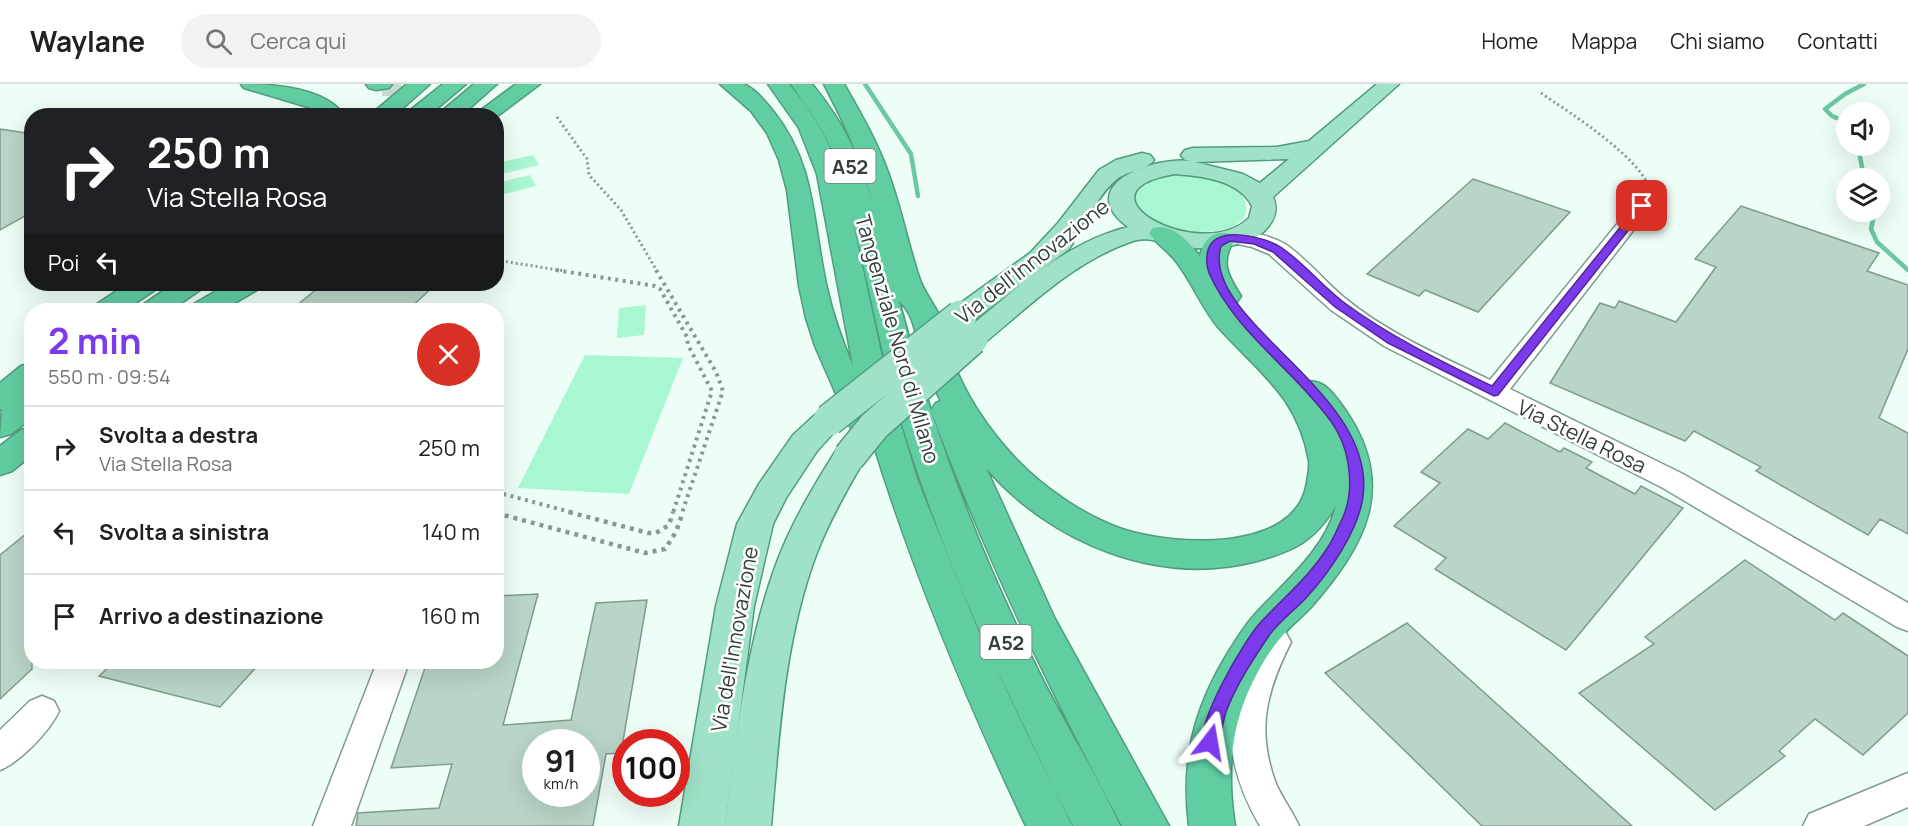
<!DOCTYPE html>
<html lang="it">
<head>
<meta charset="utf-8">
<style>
	:root { --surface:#fff; --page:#f2f2f2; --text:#202124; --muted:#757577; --line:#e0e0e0; --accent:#7c3aed }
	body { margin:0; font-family:Manrope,sans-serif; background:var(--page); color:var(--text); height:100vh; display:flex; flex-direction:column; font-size:22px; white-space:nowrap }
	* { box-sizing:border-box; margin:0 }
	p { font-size:20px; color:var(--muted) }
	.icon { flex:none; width:33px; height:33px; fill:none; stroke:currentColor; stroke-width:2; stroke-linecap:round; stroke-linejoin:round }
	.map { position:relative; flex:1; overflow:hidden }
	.details { position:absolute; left:24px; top:219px; width:480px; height:366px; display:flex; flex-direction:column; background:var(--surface); border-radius:24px; box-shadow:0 6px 24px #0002 }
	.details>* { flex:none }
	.guide { position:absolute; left:24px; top:24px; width:480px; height:183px; border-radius:24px; box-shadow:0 6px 24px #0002; background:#202124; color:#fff; overflow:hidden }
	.fabs { position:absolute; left:1836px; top:18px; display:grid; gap:12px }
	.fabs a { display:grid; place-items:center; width:54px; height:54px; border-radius:50%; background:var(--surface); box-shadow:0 6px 24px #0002; font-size:30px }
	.speed { position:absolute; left:522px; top:645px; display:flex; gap:12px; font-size:30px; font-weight:700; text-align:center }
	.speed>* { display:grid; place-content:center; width:78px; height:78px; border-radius:50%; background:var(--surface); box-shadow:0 6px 24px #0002; line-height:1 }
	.speed small { font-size:15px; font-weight:400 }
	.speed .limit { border:9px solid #d22; background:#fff; color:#111 }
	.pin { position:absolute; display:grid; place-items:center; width:51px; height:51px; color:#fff; margin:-26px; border-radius:12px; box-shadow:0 3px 9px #0006 }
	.me { position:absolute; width:66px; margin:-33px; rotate:14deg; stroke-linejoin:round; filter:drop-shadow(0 0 4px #0008) }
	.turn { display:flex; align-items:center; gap:21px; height:126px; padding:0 24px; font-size:27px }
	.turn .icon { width:78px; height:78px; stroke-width:2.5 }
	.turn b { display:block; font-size:42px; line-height:51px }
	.then { display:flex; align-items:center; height:57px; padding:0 24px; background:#0003; gap:12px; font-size:22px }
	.round { display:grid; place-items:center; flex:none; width:63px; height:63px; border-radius:32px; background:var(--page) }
	.summary { display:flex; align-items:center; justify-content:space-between; height:102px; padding:0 24px }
	h1 { font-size:36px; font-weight:700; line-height:45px; color:var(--accent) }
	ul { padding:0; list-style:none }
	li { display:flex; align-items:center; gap:18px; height:84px; padding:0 24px; border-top:2px solid var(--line) }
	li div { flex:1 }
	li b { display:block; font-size:22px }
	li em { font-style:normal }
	header { display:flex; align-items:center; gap:36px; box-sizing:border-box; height:84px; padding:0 30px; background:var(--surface); border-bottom:2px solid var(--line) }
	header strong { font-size:28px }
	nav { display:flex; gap:33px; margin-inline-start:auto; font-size:21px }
	.search { width:420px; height:54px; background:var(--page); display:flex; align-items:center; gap:15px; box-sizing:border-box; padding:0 21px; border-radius:33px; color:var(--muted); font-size:22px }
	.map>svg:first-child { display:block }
	.green { fill:#a8f6d2 }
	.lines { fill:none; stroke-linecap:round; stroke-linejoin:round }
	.stream { stroke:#6bc8a1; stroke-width:4.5 }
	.building { fill:#b9d5c7; stroke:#819b8f; stroke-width:1.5; fill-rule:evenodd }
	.highway-tunnel { stroke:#c8d8d0; stroke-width:24; stroke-dasharray:24 12; stroke-linecap:butt }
	.minor-casing { stroke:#819b8e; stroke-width:3 }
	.major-casing { stroke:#519c7e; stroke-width:3 }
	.highway-casing { stroke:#519c7e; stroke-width:3 }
	.path-far2 { stroke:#8a9892; stroke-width:3; stroke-dasharray:2 3; stroke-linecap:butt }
	.path-far1 { stroke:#8a9892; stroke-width:4; stroke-dasharray:3 4.5; stroke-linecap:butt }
	.path { stroke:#8a9892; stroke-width:4.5; stroke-dasharray:4 5; stroke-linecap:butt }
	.minor { fill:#fff; fill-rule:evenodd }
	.major { fill:#a0e2c7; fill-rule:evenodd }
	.highway { fill:#61cea2; fill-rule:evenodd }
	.major-bridge-casing { stroke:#519c7e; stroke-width:34; stroke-linecap:butt }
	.major-bridge { stroke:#a0e2c7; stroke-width:31 }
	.route { fill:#7c3aed; stroke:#51269a; stroke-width:1.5 }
	.labels { text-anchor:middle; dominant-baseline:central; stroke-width:5; stroke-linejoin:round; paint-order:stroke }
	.shield { fill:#fff; stroke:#717975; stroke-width:1.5 }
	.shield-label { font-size:20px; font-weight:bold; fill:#343f3a }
	.street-label { font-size:21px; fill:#343f3a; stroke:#fff }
</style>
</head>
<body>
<header>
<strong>Waylane</strong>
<div class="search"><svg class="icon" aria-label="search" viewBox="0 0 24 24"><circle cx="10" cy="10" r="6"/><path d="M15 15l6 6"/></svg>Cerca qui</div>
<nav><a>Home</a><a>Mappa</a><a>Chi siamo</a><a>Contatti</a></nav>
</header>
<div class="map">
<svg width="1908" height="742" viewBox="0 0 1908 742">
	<rect width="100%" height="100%" fill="#edfef6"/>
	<g class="green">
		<path d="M533,71L539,81L497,91V79Z"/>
		<path d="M1174,90C1191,90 1208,92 1224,99C1257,113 1253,142 1217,147C1194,150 1145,146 1135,119C1133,111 1137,104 1143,100C1151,94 1165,93 1174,90Z"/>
		<path d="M530,91L536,102L497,112V99Z"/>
		<path d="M646,221L644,251L617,254L619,224Z"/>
		<path d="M585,271L683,274L629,410L518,404Z"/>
	</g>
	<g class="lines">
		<g class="stream">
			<path d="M865,0L911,70L918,112"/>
			<path d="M1846,38L1832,32L1825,25L1845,10L1864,0"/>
			<path d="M1858,62L1864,94"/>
			<path d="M1871,128L1874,131L1871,145L1877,158L1908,186"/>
		</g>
	</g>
	<g class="building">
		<path d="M0,45L32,50V128L0,146Z"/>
		<path d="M1473,95L1570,128L1478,228L1425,206L1419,212L1367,190Z"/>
		<path d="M1741,122L1879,169L1867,187L1908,201V265L1879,334L1908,349V450L1880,435L1868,451L1756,387L1761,383L1694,347L1685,357L1550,299L1600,219L1615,224L1619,217L1676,238L1716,183L1695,175Z"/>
		<path d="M323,200H436L408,226H291Z"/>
		<path d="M1505,339L1560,368L1564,364L1592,378L1586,384L1635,410L1641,402L1683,424L1566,566L1435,485L1446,474L1394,442L1440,399L1421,388L1468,345L1488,355Z"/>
		<path d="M32,445V585L0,615V471Z"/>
		<path d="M1745,476L1835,536L1843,529L1908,572V629L1863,671L1815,635L1779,667L1785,672L1715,726L1579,609L1654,560L1645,553Z"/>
		<path d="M538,510L503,641L571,636L596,519L647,516L621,669L606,670L593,742H356L358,729L439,724L452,680L391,684L427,578H496V512ZM536,658H586V710H536Z"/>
		<path d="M1407,539L1632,742H1482L1325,589Z"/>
		<path d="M114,578H261L220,623L99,592Z"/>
	</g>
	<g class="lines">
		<path class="highway-tunnel" d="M382,0H401"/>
		<defs>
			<g id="minor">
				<path d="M1642,116L1649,118L1652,122L1649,126L1510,305L1683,390L1908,519V547L1897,543L1663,404L1384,262L1331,226L1269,170L1252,163L1223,157L1219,153L1223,149C1240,144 1269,151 1285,160C1305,173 1327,200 1346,215C1389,250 1441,272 1490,296L1635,118Z"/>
				<path d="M1275,545L1286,549L1291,558C1267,606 1256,644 1275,697C1281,713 1292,726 1299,742H1260C1219,671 1223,618 1264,549Z"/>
				<path d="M377,578H409L351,742H313Z"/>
				<path d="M42,612L54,617L59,627C50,647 20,678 0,686V646L30,617Z"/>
				<path d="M1908,689V723L1864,742H1803L1809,730Z"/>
			</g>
			<g id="major">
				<path d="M1377,0H1399L1273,113C1278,124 1276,133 1268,143C1251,165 1202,167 1177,162C1161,159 1149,152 1133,157C1074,177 1028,223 982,261L972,264L962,261L957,255L962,249L1023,199L971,238L961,241L951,238L947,232L951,226L1030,169L1058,139L1099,86L1116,76L1142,69L1150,71L1154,76C1147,86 1127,87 1117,95C1100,108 1086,139 1070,155L1073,159L1069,165L1029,195C1059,172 1091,152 1128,143C1072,101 1154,72 1191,77L1185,76L1181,71L1185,66L1193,64L1277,63L1309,57ZM1289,75L1260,99L1243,90L1195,78ZM1175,90C1202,92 1239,96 1252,122L1249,134C1200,181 1068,108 1175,90Z"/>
				<path d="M829,325L840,328L845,336L817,367L786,414L773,440L754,522L725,742H679L716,522L737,440L759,400L793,351L818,328Z"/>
				<path d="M849,361L861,365L866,373C847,405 829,437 816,471C784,557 779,652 771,742H725C736,656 745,568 774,486C789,443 813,403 837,365Z"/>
			</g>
			<g id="highway">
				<path d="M241,0C272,0 325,3 345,32H320L311,24L244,4Z"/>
				<path d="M366,0H392L389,4L376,6L369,4Z"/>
				<path d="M407,0H430L394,32H369Z"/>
				<path d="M443,0H466L428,32H403Z"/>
				<path d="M474,0H497L461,32H436Z"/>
				<path d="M516,0H540L496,33L473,32Z"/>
				<path d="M720,0C726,0 736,0 743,0C753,3 766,18 773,27C817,82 812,139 827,204C833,231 842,256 853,282L817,90L799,44L768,0H789C811,27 828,54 840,87C830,53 810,28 791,0H812C845,41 858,69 873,120C862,76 844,39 824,0H844C861,30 878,59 889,91C901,124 908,160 919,193C923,207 933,218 939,231C945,246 947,262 953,277C966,313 990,347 1016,375C1045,405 1083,431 1122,445C1173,462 1297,470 1307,398C1308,391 1310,384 1309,377C1298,312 1259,289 1218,243C1202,224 1193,200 1178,180C1170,168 1157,161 1149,149L1153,144C1173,139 1188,157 1200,172C1203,155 1214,145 1231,150L1235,155C1220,177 1227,191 1241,212L1237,218L1230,220L1305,298C1324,293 1336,313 1346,327C1397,402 1366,460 1312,522C1303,532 1292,540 1283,551C1268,568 1255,591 1246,613C1229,655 1228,697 1235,742H1189C1181,678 1193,627 1226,572C1236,556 1245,540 1258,527C1287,496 1325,465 1336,422C1314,457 1296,466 1257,477C1158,503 1051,459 986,384L1055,535L1169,742H1122C1050,607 984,470 931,326L936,319L941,317C935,305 928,292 923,278C916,257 916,231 899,217C932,344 977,463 1035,580C1061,635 1095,686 1120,742H1073C1006,611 944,478 901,337C881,269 869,199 851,130L885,287L917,395L978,546L1072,742H1026C966,615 912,487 871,352L865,354L854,351L815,262L806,234L799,202L787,106L779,76L767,49L751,27Z"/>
				<path d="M127,200H159L155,206L125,226H93L97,220Z"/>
				<path d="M173,200H204L200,206L171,226H140L144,220Z"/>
				<path d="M228,200H261L257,206L223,226H190L194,220Z"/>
				<path d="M32,279V305L27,309L32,308V334L11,350L0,353L2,325H0V299L21,282Z"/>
				<path d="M32,343V371L12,387L0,391V362L21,346Z"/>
			</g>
		</defs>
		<use href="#minor" class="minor-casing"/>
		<use href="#major" class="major-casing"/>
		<use href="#highway" class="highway-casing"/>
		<g class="path-far2">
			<path d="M1541,9C1570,29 1644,75 1651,109"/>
			<path d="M557,33L587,75L589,91L621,126L657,187"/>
			<path d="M496,176L565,187"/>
		</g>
		<g class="path-far1">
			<path d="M556,186L655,202L660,205L687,253L688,261L712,307L673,429"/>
			<path d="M656,186L716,288L723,307L682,429"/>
			<path d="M496,408L574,429"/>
		</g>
		<g class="path">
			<path d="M569,428L648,449H656L669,441L673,428"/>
			<path d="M496,429L645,469L665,465L676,448L683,428"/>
		</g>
		<use href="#minor" class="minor"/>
		<use href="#major" class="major"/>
		<use href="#highway" class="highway"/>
		<defs>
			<g id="major-bridge">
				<path d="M829,336L961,232"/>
				<path d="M849,373L874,342L972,255"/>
			</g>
		</defs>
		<use href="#major-bridge" class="major-bridge-casing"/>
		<use href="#major-bridge" class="major-bridge"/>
	</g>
	<path class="route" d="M1642,119L1646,120V124L1498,311L1494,312L1388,259L1335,223L1273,168L1254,160L1230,157L1221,162C1199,236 1377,307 1363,412C1359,446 1329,489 1306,514C1294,527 1278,538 1268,553C1252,577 1236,601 1226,628C1222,640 1222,652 1216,663L1210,666L1204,663C1194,641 1244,557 1260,539C1283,514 1310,492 1328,463C1334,454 1338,443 1343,433C1354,408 1351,372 1337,347C1331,335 1321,325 1312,314C1277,274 1231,239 1209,189C1206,181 1206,174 1208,166C1216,140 1266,153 1282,164C1305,180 1323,203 1346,220C1391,253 1441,277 1492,302L1639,120Z"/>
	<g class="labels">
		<g class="shield">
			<rect x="824.5" y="65" width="51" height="34" rx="4.5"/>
			<rect x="980.5" y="541" width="51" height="34" rx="4.5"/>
		</g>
		<g class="shield-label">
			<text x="850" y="82">A52</text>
			<text x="1006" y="558">A52</text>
		</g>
		<g class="street-label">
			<text transform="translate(1032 177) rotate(-38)">Via dell'Innovazione</text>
			<text transform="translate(898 255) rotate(74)">Tangenziale Nord di Milano</text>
			<text transform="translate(1582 352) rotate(26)">Via Stella Rosa</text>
			<text transform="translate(734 555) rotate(-80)">Via dell'Innovazione</text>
		</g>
	</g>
</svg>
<div class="fabs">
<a><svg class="icon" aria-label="sound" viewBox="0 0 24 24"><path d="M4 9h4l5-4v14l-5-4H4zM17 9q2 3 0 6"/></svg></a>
<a><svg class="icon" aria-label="layers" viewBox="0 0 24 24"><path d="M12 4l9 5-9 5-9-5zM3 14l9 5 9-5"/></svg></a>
</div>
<div class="speed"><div>91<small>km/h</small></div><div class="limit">100</div></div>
<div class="pin" style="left:1642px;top:122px;background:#d93025"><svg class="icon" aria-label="arrive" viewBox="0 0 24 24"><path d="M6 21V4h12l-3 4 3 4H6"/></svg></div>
<svg class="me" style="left:1210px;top:658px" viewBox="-20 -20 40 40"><path d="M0-17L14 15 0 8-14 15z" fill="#7c3aed" stroke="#fff" stroke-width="4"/></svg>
<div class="guide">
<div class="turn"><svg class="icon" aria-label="right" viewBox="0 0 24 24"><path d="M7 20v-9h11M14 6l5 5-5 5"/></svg><div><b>250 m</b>Via Stella Rosa</div></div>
<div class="then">Poi<svg class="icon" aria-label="left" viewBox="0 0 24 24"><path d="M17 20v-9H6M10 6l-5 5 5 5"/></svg></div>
</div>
<section class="details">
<div class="summary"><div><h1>2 min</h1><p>550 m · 09:54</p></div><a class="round" style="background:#d93025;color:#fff"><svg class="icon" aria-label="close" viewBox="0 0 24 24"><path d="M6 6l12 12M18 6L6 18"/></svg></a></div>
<ul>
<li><svg class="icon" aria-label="right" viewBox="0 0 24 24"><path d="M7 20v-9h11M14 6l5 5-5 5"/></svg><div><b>Svolta a destra</b><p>Via Stella Rosa</p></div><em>250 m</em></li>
<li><svg class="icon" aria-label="left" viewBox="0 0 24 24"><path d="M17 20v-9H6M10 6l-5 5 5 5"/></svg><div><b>Svolta a sinistra</b></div><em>140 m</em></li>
<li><svg class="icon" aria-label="arrive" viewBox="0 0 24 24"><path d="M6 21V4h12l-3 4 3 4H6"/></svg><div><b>Arrivo a destinazione</b></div><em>160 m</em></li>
</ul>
</section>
</div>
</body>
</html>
